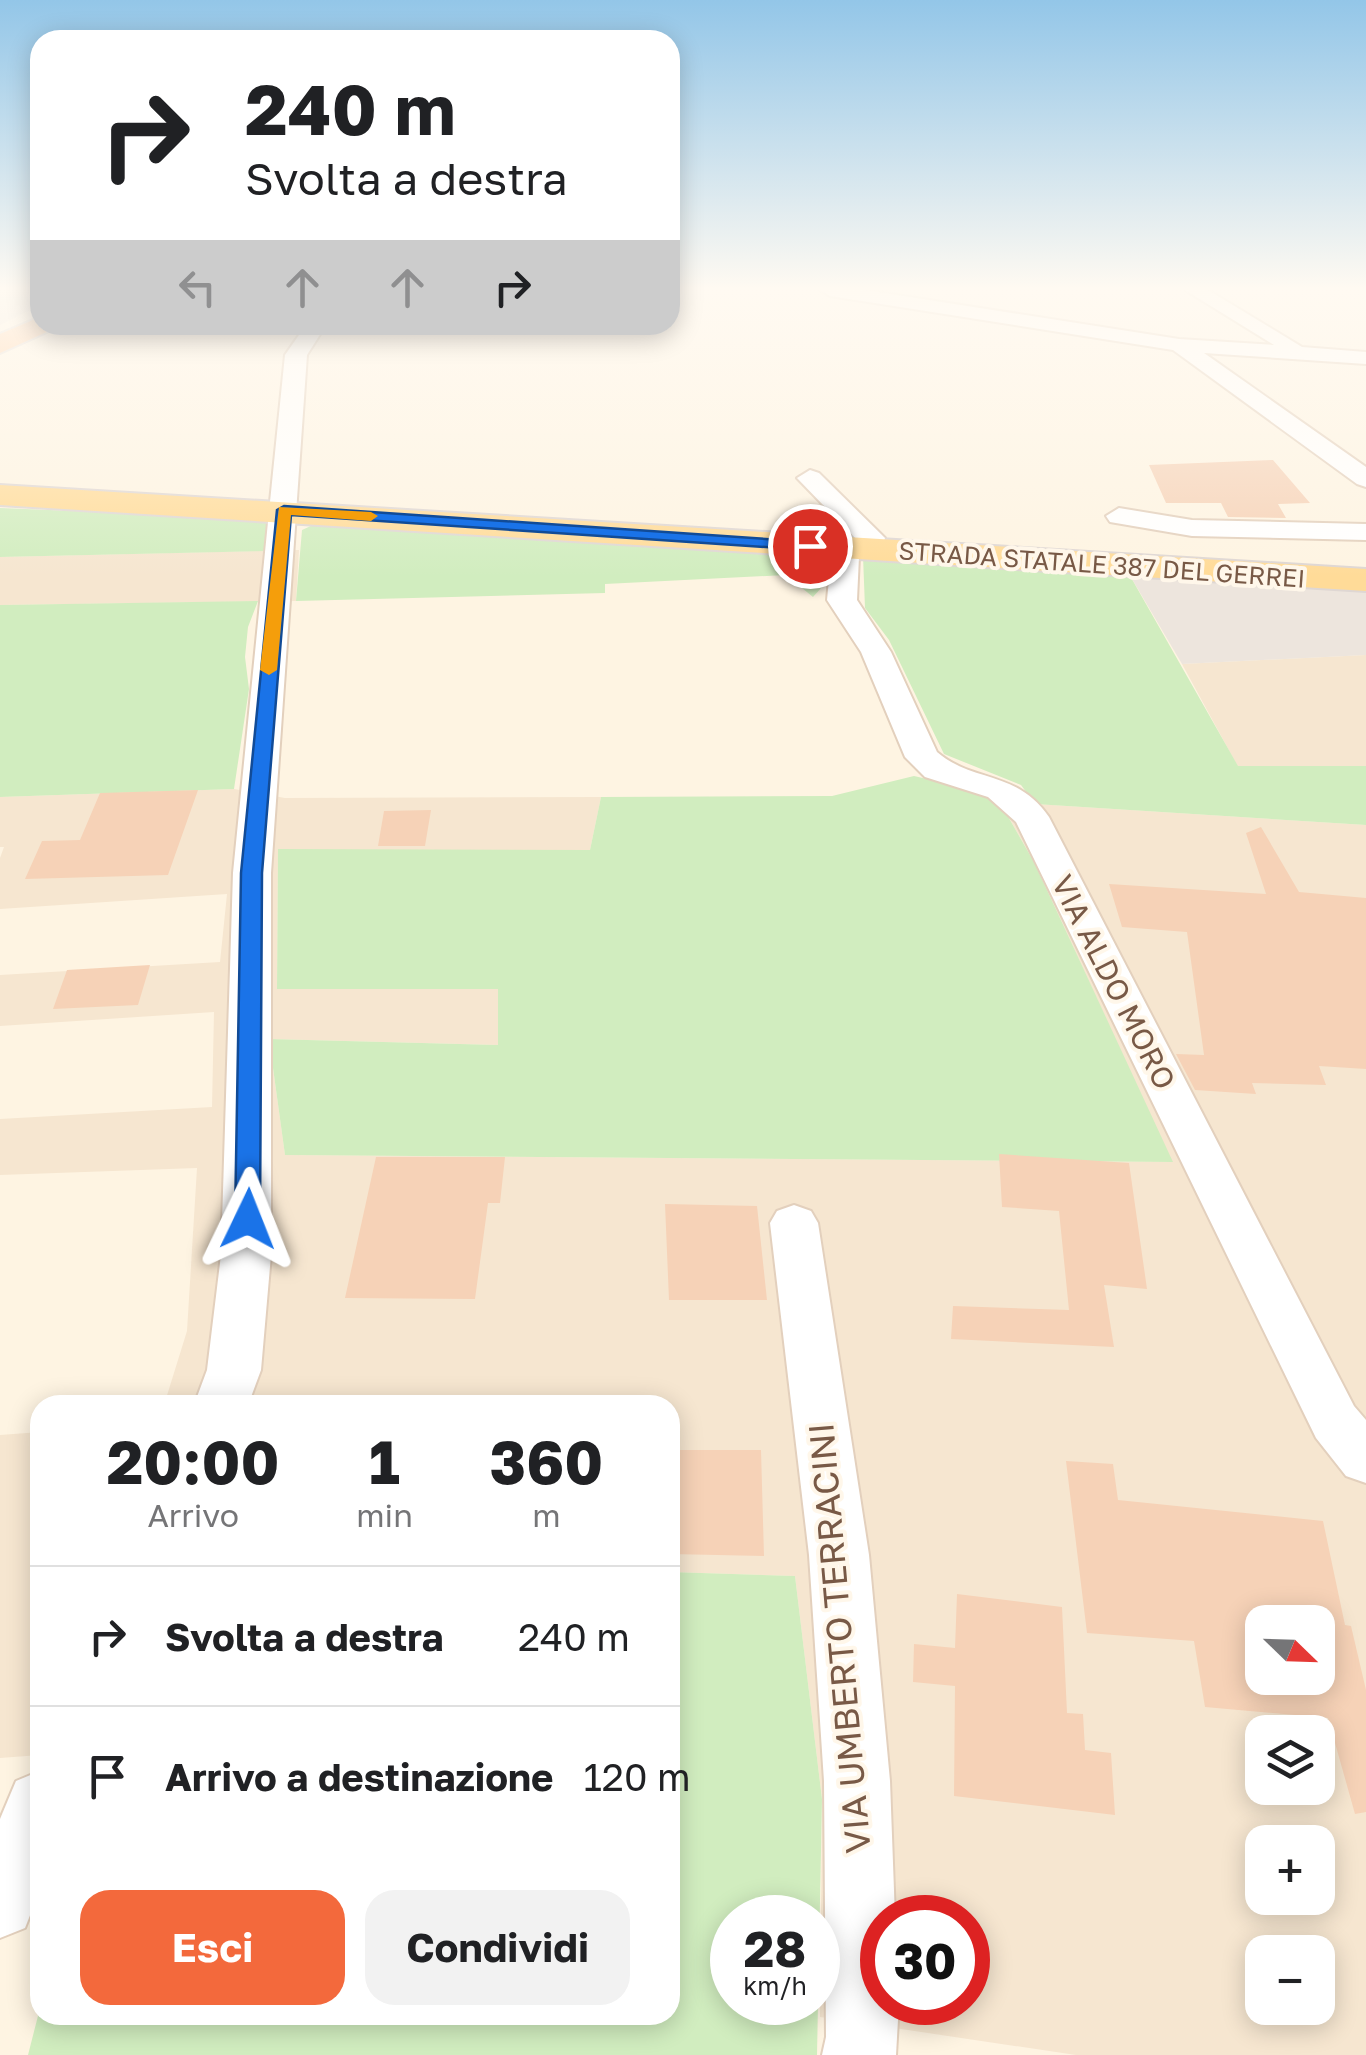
<!DOCTYPE html>
<html lang="it">
<head>
<meta charset="utf-8">
<style>
	:root { --surface:#fff; --page:#f2f2f2; --text:#202124; --muted:#757577; --line:#e0e0e0; --accent:#f3693c }
	body { margin:0; font-family:"Golos Text",sans-serif; background:var(--page); color:var(--text); height:100vh; display:flex; flex-direction:column; font-size:38px; white-space:nowrap }
	* { box-sizing:border-box; margin:0 }
	p { font-size:32px; color:var(--muted) }
	.icon { flex:none; width:55px; height:55px; fill:none; stroke:currentColor; stroke-width:2; stroke-linecap:round; stroke-linejoin:round }
	.map { position:relative; flex:1; overflow:hidden }
	.details { position:absolute; left:30px; top:1395px; width:650px; height:630px; display:flex; flex-direction:column; background:var(--surface); border-radius:30px; box-shadow:0 5px 25px #0003 }
	.details>* { flex:none }
	.hud { position:absolute; left:30px; top:30px; width:650px; height:305px; border-radius:30px; box-shadow:0 5px 25px #0003; background:#fff; color:var(--text); overflow:hidden }
	.needle { width:65px; rotate:113deg }
	.buttons { position:absolute; left:1245px; top:1605px; display:grid; gap:20px }
	.buttons a { display:grid; place-items:center; width:90px; height:90px; border-radius:20px; background:var(--surface); box-shadow:0 5px 25px #0003; font-size:50px }
	.speed { position:absolute; left:710px; top:1895px; display:flex; gap:20px; font-size:50px; font-weight:700; text-align:center }
	.speed>* { display:grid; place-content:center; width:130px; height:130px; border-radius:50%; background:var(--surface); box-shadow:0 5px 25px #0003; line-height:1 }
	.speed small { font-size:25px; font-weight:400 }
	.speed .limit { border:15px solid #d22; background:#fff; color:#111 }
	.pin { position:absolute; display:grid; place-items:center; width:85px; height:85px; color:#fff; margin:-42px; border:5px solid #fff; border-radius:50%; box-shadow:0 2px 10px #0007 }
	.me { position:absolute; width:110px; margin:-55px; rotate:2deg; stroke-linejoin:round; filter:drop-shadow(0 0 8px #0008) }
	.turn { display:flex; align-items:center; gap:35px; height:210px; padding:0 50px; font-size:45px }
	.turn .icon { width:130px; height:130px; stroke-width:2.5 }
	.turn b { display:block; font-size:70px; line-height:85px }
	.lanes { display:flex; align-items:center; height:95px; padding:0 50px; background:#0003; justify-content:center; gap:50px; direction:ltr }
	.lanes .off { opacity:.35 }
	.eta { display:flex; justify-content:space-evenly; align-items:center; height:170px; text-align:center }
	.eta b { font-size:60px; font-weight:700; line-height:70px }
	.cta { display:flex; gap:20px; margin-top:auto; padding:20px 50px }
	.cta a { flex:1; height:115px; border-radius:30px; background:var(--accent); color:#fff; font-size:40px; font-weight:700; line-height:115px; text-align:center }
	.cta a+a { background:var(--page); color:var(--text) }
	ul { padding:0; list-style:none }
	li { display:flex; align-items:center; gap:30px; height:140px; padding:0 50px; border-top:2px solid var(--line) }
	li div { flex:1 }
	li b { display:block; font-size:38px }
	li em { font-style:normal }
	.map>svg:first-child { display:block }
	.residential { fill:#f6e6d0; fill-rule:evenodd }
	.industrial { fill:#ede5dd }
	.green { fill:#d1edbf; fill-rule:evenodd }
	.building { fill:#f6d2b7; fill-rule:evenodd }
	.lines { fill:none; stroke-linecap:round; stroke-linejoin:round }
	.minor-casing { stroke:#e3d0bd; stroke-width:4 }
	.primary-casing { stroke:#dfd7d3; stroke-width:4 }
	.trunk-casing { stroke:#dfd7d3; stroke-width:4 }
	.minor { fill:#fff; fill-rule:evenodd }
	.primary { fill:#ffdb98; fill-rule:evenodd }
	.trunk { fill:#fec696; fill-rule:evenodd }
	.route { fill:#1a73e8; stroke:#114b97; stroke-width:2.5 }
	.slow { fill:#f59e0b }
	.labels { text-anchor:middle; dominant-baseline:central; stroke-width:8; stroke-linejoin:round; paint-order:stroke }
	.far-street-label { font-size:25px; fill:#785946; stroke:#fff7ea }
	.street-label { font-size:30px; fill:#785946; stroke:#fff7ea }
	.near-street-label { font-size:35px; fill:#785946; stroke:#fff7ea }
</style>
</head>
<body>
<div class="map">
<svg width="1366" height="2055" viewBox="0 0 1366 2055">
	<rect width="100%" height="100%" fill="#fef4e2"/>
	<g class="residential">
		<path d="M299,550L296,601L0,605V557Z"/>
		<path d="M1366,655V766L1238,767L1182,664Z"/>
		<path d="M234,789L285,798L601,797L590,850H278L277,989L498,988L499,1045L269,1039L285,1155L1172,1162L1034,862L1002,806L1035,804L1366,825V2055H1076L820,2017L822,1799L795,1576L670,1572V1405H164L187,1331L197,1168L0,1175V1119L212,1107L214,1012L0,1026V975L220,962L227,894L0,909V858L4,847H0V797ZM1262,1622H1318V1678H1262ZM1262,1732H1318V1788H1262ZM1262,1842H1318V1898H1262ZM882,1918H968V2002H882ZM1262,1952H1318V2008H1262Z"/>
		<path d="M40,1432V1755L0,1758V1435Z"/>
	</g>
	<g class="industrial">
		<path d="M0,290H40V305L0,325Z"/>
		<path d="M1129,574L1366,588V655L1182,664Z"/>
	</g>
	<g class="green">
		<path d="M0,508L224,517L271,523L268,551L0,557Z"/>
		<path d="M315,524L830,558C830,576 826,584 813,597L786,575L605,584V593L296,601L302,530Z"/>
		<path d="M863,556L1129,574L1238,766H1366V825L1035,804L1021,785L944,754L889,640L865,608Z"/>
		<path d="M258,601L248,627L245,657L249,689L234,789L0,797V605Z"/>
		<path d="M914,776L975,790L1002,806L1034,862L1173,1162L285,1155L269,1039L498,1045V989H277L278,849L590,850L601,797L832,796Z"/>
		<path d="M670,1572L795,1576L822,1799L817,2055H28L40,2008V2015H670ZM732,1918H818V2002H732Z"/>
	</g>
	<g class="building">
		<path d="M1273,460L1310,503L1278,504L1286,518L1228,517L1221,503H1166L1149,465Z"/>
		<path d="M198,790L168,875L25,879L42,841L80,840L100,793Z"/>
		<path d="M431,810L425,846H378L384,811Z"/>
		<path d="M1261,827L1299,892L1366,898V1069L1319,1066L1326,1085L1252,1083L1256,1094L1195,1090L1176,1054L1204,1055L1187,932L1122,927L1109,884L1266,894L1246,833Z"/>
		<path d="M150,965L138,1005L53,1009L67,970Z"/>
		<path d="M999,1154L1129,1163L1147,1289L1104,1285L1114,1347L951,1339L953,1306L1069,1310L1059,1211L1002,1207Z"/>
		<path d="M376,1157H505L500,1203H488L475,1299L345,1298Z"/>
		<path d="M665,1204L757,1206L767,1300H669Z"/>
		<path d="M670,1450H761L764,1556L670,1554Z"/>
		<path d="M1066,1461L1113,1464L1118,1500L1323,1521L1345,1625L1351,1626L1366,1690V1812L1355,1814L1328,1718L1205,1707L1194,1641L1087,1633ZM1262,1622H1318V1678H1262Z"/>
		<path d="M957,1594L1062,1607L1067,1713L1083,1714L1085,1750L1111,1753L1115,1815L954,1796L955,1686L913,1682L914,1644L955,1648Z"/>
	</g>
	<g class="lines">
		<defs>
			<g id="minor">
				<path d="M820,290H865L1179,339L1274,345L1185,290H1208L1302,347L1366,352V364L1204,353L1366,467V487L1357,484L1173,350L830,296Z"/>
				<path d="M306,325H326L307,355L271,873V1255L261,1370L248,1405H194L207,1370L221,1255L233,873L270,502L285,355Z"/>
				<path d="M810,470L819,473L885,538L879,556H859L857,600L891,652L937,752C973,783 1017,770 1049,817L1354,1406L1366,1420V1483L1346,1476L1316,1438L1016,822L988,797L925,777L905,757L861,652L827,600L832,548L836,542L856,543L857,540L797,478Z"/>
				<path d="M1119,508L1192,520L1366,524V540L1192,536L1110,522L1106,516Z"/>
				<path d="M794,1205L811,1211L818,1223L869,1555L890,1781L895,1918H882V2002H899L896,2055H822L826,2037L824,1781L809,1555L770,1223L777,1211Z"/>
				<path d="M40,1771V1890L25,1928L0,1938V1819L16,1781Z"/>
			</g>
			<path id="primary" d="M0,485L1366,569V591L0,505Z"/>
			<path id="trunk" d="M40,317V325H53L49,331L0,353V334Z"/>
		</defs>
		<use href="#minor" class="minor-casing"/>
		<use href="#primary" class="primary-casing"/>
		<use href="#trunk" class="trunk-casing"/>
		<use href="#minor" class="minor"/>
		<use href="#primary" class="primary"/>
		<use href="#trunk" class="trunk"/>
	</g>
	<linearGradient id="sky" x2="0" y2="1"><stop stop-color="#93c6e8"/><stop offset="0.5" stop-color="#fffaf2"/><stop offset="1" stop-color="#fffaf2" stop-opacity="0"/></linearGradient>
	<rect width="1366" height="577" fill="url(#sky)"/>
	<path class="route" d="M284,506L810,542L817,546L810,550L291,515L262,873L260,1219L257,1226H238L235,1219L241,873L277,510Z"/>
	<path class="slow" d="M279,507L371,512L378,516L371,521L291,515L277,670L269,675L260,670Z"/>
	<g class="labels">
		<g class="far-street-label">
			<text transform="translate(1102 564) rotate(4)">STRADA STATALE 387 DEL GERREI</text>
		</g>
		<g class="street-label">
			<text transform="translate(1114 982) rotate(63)">VIA ALDO MORO</text>
		</g>
		<g class="near-street-label">
			<text transform="translate(839 1638) rotate(-95)">VIA UMBERTO TERRACINI</text>
		</g>
	</g>
</svg>
<div class="buttons">
<a><svg class="needle" viewBox="-14 -14 28 28"><path d="M0-13l5 13h-10z" fill="#e53935"/><path d="M0 13l5-13h-10z" fill="#757577"/></svg></a>
<a><svg class="icon" aria-label="layers" viewBox="0 0 24 24"><path d="M12 4l9 5-9 5-9-5zM3 14l9 5 9-5"/></svg></a>
<a>+</a>
<a>−</a>
</div>
<div class="speed"><div>28<small>km/h</small></div><div class="limit">30</div></div>
<div class="pin" style="left:810px;top:546px;background:#d93025"><svg class="icon" aria-label="arrive" viewBox="0 0 24 24"><path d="M6 21V4h12l-3 4 3 4H6"/></svg></div>
<svg class="me" style="left:248px;top:1219px" viewBox="-20 -20 40 40"><path d="M0-17L14 15 0 8-14 15z" fill="#1a73e8" stroke="#fff" stroke-width="4"/></svg>
<div class="hud">
<div class="turn"><svg class="icon" aria-label="right" viewBox="0 0 24 24"><path d="M7 20v-9h11M14 6l5 5-5 5"/></svg><div><b>240 m</b>Svolta a destra</div></div>
<div class="lanes"><svg class="icon off" aria-label="left" viewBox="0 0 24 24"><path d="M17 20v-9H6M10 6l-5 5 5 5"/></svg><svg class="icon off" aria-label="ahead" viewBox="0 0 24 24"><path d="M12 20V5M6 11l6-6 6 6"/></svg><svg class="icon off" aria-label="ahead" viewBox="0 0 24 24"><path d="M12 20V5M6 11l6-6 6 6"/></svg><svg class="icon" aria-label="right" viewBox="0 0 24 24"><path d="M7 20v-9h11M14 6l5 5-5 5"/></svg></div>
</div>
<section class="details">
<div class="eta">
<div><b>20:00</b><p>Arrivo</p></div>
<div><b>1</b><p>min</p></div>
<div><b>360</b><p>m</p></div>
</div>
<ul>
<li><svg class="icon" aria-label="right" viewBox="0 0 24 24"><path d="M7 20v-9h11M14 6l5 5-5 5"/></svg><div><b>Svolta a destra</b></div><em>240 m</em></li>
<li><svg class="icon" aria-label="arrive" viewBox="0 0 24 24"><path d="M6 21V4h12l-3 4 3 4H6"/></svg><div><b>Arrivo a destinazione</b></div><em>120 m</em></li>
</ul>
<div class="cta"><a>Esci</a><a>Condividi</a></div>
</section>
</div>
</body>
</html>
